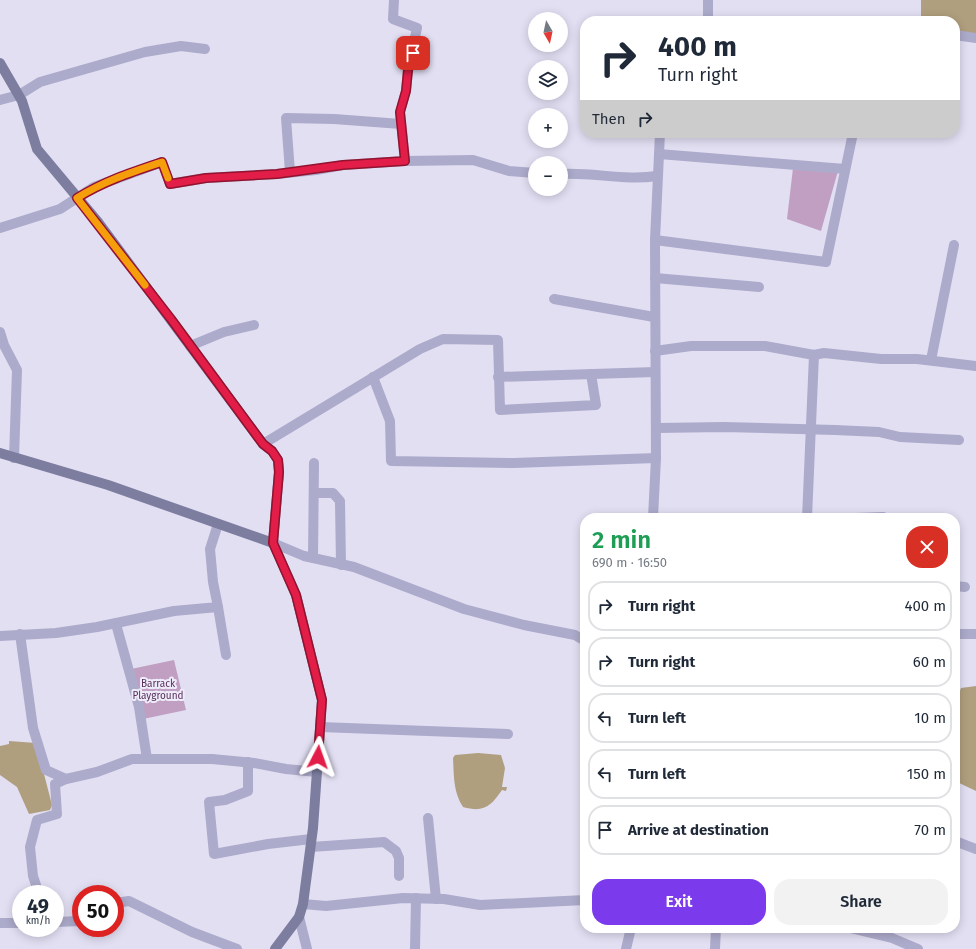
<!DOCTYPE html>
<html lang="en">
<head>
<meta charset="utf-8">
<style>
	:root { --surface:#fff; --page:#f2f2f3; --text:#1f2937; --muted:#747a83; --line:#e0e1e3; --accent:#7c3aed }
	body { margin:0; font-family:"Fira Sans",sans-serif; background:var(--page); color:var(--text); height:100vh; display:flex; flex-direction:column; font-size:15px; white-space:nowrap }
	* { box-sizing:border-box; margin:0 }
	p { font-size:13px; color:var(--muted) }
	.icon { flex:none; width:22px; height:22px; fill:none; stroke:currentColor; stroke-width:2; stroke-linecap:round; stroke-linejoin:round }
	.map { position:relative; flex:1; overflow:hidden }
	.side { position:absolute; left:580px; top:513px; width:380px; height:420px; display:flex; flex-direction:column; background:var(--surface); border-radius:16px; box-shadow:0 2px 10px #0003 }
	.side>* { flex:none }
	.hud { position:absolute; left:580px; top:16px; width:380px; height:122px; border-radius:16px; box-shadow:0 2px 10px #0003; background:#fff; color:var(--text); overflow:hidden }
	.needle { width:26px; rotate:171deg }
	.tools { position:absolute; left:528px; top:12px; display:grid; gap:8px }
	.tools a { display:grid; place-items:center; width:40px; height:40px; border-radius:50%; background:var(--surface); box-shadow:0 2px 10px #0003; font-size:20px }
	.speed { position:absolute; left:12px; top:885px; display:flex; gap:8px; font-size:20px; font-weight:700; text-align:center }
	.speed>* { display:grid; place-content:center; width:52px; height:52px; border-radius:50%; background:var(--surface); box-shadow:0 2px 10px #0003; line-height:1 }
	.speed small { font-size:10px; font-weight:400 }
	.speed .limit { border:6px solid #d22; background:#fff; color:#111 }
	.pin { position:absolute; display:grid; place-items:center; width:34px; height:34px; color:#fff; margin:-17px; border-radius:8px; box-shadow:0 2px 6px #0006 }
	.me { position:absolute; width:44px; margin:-22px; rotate:4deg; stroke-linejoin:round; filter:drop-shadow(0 0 3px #0008) }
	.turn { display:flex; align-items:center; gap:14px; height:84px; padding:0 12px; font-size:18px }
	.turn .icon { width:52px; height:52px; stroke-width:2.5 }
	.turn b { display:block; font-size:28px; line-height:34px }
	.then { display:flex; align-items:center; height:38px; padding:0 12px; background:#0003; gap:8px; font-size:15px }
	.round { display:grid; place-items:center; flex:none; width:42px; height:42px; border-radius:16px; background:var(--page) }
	.head { display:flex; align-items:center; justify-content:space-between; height:68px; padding:0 12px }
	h1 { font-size:24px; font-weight:600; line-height:30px; color:#1e9e55 }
	.button { display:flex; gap:8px; margin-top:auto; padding:8px 12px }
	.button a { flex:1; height:46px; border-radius:16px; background:var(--accent); color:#fff; font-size:16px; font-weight:600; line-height:46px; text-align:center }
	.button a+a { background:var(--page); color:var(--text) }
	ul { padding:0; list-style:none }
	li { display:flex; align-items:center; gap:12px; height:50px; margin:0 8px 6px; padding:0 4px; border:2px solid var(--line); border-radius:16px }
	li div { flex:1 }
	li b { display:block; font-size:15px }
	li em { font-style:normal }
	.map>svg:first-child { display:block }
	.green { fill:#c19fc2 }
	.water { fill:#b09f7e }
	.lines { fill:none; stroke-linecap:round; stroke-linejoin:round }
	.minor { stroke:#adabcb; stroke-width:10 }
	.tertiary { stroke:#adabcb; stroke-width:10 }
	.secondary { stroke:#7c7d9f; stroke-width:10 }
	.route-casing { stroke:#92132f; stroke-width:10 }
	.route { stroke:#e11d48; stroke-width:7 }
	.slow { stroke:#f59e0b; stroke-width:7 }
	.labels { text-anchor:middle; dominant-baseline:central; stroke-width:4; stroke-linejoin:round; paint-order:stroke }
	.park-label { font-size:10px; fill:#572e58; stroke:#eeecfa }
</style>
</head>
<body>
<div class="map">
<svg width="976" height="949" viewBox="0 0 976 949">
	<rect width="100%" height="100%" fill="#e2dff3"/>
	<g class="green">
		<path d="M793,168L838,171L821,231L787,219Z"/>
		<path d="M174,660L186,710L143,719L131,669Z"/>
	</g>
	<g class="water">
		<path d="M921,0H976V34L955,32V21H921Z"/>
		<path d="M976,686V791L955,781V704L961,688Z"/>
		<path d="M9,741L36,743L52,805L50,810L29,814L17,787L0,775V746L9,744Z"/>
		<path d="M478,753L501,755L505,768L502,787H507L506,791L502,790C491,806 484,813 463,807C453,792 454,775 453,758L455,755Z"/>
	</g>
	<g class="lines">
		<g class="minor">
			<path d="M394,0L393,19L417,28L408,70L406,91L400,112L405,161"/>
			<path d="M708,21V0"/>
			<path d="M955,35L976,38"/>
			<path d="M0,100L19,95L40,82L145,52L181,46L205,49"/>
			<path d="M659,154L845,169"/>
			<path d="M290,172L286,118L334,119L401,124"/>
			<path d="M561,174C593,172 625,181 657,176"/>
			<path d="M0,228L60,209L94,187L162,162L170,184L206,178L277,174L316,170L343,165L405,161L473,160L509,171L535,173"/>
			<path d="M655,240L826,262L853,133"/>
			<path d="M655,278L759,287"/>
			<path d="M554,299L654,317"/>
			<path d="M0,332L4,345L17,370L14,458"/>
			<path d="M190,346L224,332L254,325"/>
			<path d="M655,351L691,346H765L814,355L824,353L881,359H917L976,366"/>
			<path d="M931,360L954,245"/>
			<path d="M373,377L390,421L391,461L514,463L656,458"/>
			<path d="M498,377L655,372"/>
			<path d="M656,428L724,427L835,430L879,432L900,437L959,440"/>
			<path d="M263,444L420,349L443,339L498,340L500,410L596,405L591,374"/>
			<path d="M314,493H333L340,501L341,565"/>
			<path d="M653,518L656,458L655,240L660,133"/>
			<path d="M807,518L814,355"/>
			<path d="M855,518L883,517"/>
			<path d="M273,543L304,556L354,567L464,609L524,625L575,635L585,641"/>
			<path d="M313,558L314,463"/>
			<path d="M955,586L965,587"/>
			<path d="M218,607L226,655"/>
			<path d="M116,624L139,707L147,759"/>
			<path d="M20,634L33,728L46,770L66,779"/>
			<path d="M955,634H976"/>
			<path d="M0,636L56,633L97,627L174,611L218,607L213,582L210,549L218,524"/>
			<path d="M320,727L508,734"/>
			<path d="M248,762V791L225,800L209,802L214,854L268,844L311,839"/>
			<path d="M428,818L436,899"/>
			<path d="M955,841L976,849"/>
			<path d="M311,847L384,842L396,851L399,858V876"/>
			<path d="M39,894L33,876L30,847L37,820L57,814L55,784L66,779L97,772L132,759H212L254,763L286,769L317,772"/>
			<path d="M115,903L129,901L192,932L237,949"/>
			<path d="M303,904L326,906L403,898L444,899L480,905L585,900"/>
			<path d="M55,922L81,921"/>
			<path d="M0,923H21"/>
			<path d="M850,928L892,938L918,949"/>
			<path d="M415,949L416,898"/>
			<path d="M626,949L631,928"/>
			<path d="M715,949L716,928"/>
		</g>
		<path class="tertiary" d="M299,917L307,949"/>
		<g class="secondary">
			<path d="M0,63L22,101L37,149L98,222L263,444L272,451L278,460L279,472L273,543L296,595L322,700L313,828L303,904L299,917L275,949"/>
			<path d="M0,453L108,485L273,543"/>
		</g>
	</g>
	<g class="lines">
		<defs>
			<path id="route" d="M318,757L322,700L296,595L273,543L279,472L278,460L272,451L263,444L171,319L77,198C104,181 132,172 162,162L170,184L206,178L277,174L343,165L405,161L400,112L406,91L408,70L413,53"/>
		</defs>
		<use href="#route" class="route-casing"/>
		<use href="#route" class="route"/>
		<path class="slow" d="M145,285L77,198C104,181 132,172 162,162L168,178"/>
	</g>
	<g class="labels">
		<g class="park-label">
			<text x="158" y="684">Barrack<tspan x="158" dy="12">Playground</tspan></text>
		</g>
	</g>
</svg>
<div class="tools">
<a><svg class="needle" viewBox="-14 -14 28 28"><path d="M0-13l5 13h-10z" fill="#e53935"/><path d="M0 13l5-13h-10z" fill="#747a83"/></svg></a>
<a><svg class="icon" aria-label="layers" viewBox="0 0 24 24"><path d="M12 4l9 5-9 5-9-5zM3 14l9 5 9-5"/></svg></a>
<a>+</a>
<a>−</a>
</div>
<div class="speed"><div>49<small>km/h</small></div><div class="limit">50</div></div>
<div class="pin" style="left:413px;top:53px;background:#d93025"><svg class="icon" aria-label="arrive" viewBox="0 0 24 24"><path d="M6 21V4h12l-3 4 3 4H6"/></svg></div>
<svg class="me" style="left:318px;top:757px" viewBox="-20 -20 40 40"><path d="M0-17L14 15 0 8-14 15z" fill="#e11d48" stroke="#fff" stroke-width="4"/></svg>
<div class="hud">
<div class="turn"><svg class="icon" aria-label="right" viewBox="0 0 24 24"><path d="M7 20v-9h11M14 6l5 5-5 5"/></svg><div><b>400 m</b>Turn right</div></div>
<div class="then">Then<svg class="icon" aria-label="right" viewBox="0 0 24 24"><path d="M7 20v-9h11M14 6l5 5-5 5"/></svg></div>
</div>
<section class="side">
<div class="head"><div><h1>2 min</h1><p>690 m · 16:50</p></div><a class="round" style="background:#d93025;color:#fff"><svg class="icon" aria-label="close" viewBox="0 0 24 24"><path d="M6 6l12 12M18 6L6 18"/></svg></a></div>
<ul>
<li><svg class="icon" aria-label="right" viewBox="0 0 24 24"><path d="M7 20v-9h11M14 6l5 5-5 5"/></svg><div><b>Turn right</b></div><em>400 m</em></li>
<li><svg class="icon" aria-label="right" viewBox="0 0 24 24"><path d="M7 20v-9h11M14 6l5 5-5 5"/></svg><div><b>Turn right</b></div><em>60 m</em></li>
<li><svg class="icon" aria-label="left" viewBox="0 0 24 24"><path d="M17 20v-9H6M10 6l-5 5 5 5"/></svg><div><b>Turn left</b></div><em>10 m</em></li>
<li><svg class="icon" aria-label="left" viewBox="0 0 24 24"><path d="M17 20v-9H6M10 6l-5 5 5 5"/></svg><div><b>Turn left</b></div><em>150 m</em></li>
<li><svg class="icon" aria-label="arrive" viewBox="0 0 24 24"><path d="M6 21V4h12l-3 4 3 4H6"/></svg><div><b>Arrive at destination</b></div><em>70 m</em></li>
</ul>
<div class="button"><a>Exit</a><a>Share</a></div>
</section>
</div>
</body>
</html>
